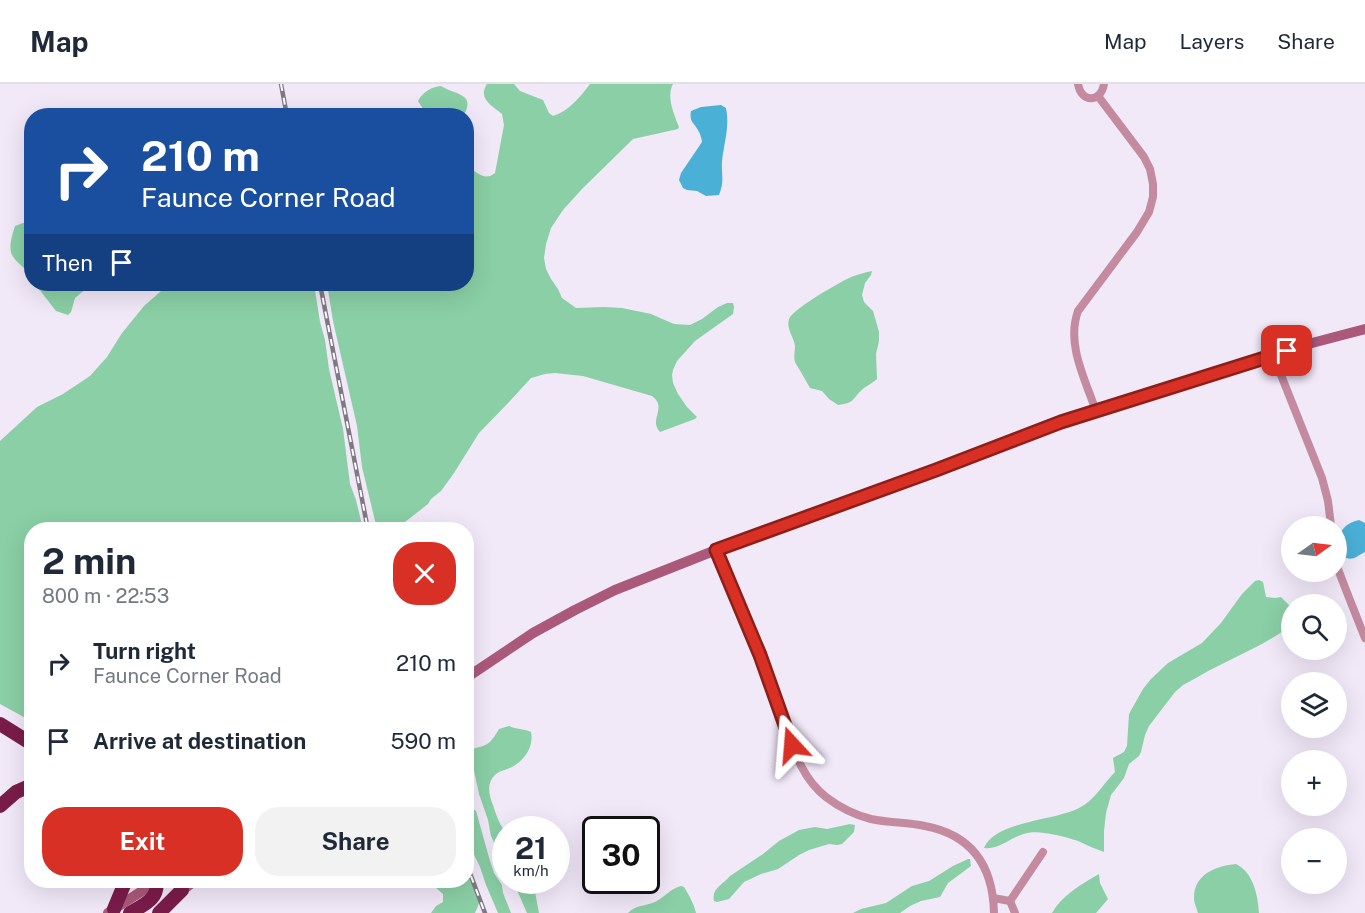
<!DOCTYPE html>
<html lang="en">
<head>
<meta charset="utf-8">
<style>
	:root { --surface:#fff; --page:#f2f2f3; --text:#1f2937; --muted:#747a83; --line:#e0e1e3; --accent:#d93025 }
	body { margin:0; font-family:"Public Sans",sans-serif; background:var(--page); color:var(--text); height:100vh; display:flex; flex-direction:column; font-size:22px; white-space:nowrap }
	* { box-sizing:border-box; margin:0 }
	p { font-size:20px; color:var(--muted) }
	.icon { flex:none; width:33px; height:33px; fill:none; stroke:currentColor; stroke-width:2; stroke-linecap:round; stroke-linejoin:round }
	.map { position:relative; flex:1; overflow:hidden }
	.side { position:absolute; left:24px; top:438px; width:450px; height:366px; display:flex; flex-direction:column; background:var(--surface); border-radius:24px; box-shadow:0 6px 24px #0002 }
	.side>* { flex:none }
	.banner { position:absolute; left:24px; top:24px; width:450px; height:183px; border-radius:24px; box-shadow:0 6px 24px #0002; background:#1a4fa0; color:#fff; overflow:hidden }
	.needle { width:39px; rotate:76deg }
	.fabs { position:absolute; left:1281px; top:432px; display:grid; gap:12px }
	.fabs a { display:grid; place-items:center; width:66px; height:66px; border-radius:50%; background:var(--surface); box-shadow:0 6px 24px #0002; font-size:30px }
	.speed { position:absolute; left:492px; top:732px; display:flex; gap:12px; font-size:30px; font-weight:700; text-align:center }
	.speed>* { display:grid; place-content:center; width:78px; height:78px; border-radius:50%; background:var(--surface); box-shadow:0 6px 24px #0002; line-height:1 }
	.speed small { font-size:15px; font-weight:400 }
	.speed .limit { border:3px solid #111; border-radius:9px; background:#fff; color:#111 }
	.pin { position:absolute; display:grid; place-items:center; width:51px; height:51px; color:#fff; margin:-26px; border-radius:12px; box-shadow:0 3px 9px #0006 }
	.me { position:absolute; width:66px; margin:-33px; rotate:341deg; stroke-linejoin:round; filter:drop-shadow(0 0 4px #0008) }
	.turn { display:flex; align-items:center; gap:21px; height:126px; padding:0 18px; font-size:27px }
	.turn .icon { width:78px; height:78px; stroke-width:2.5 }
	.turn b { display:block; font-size:42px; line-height:51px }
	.then { display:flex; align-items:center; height:57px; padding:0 18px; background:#0003; gap:12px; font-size:22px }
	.round { display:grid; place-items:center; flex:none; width:63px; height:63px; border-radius:24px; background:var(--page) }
	.headline { display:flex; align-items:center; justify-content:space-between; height:102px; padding:0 18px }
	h1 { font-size:36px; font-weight:700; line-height:45px }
	.primary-button { display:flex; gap:12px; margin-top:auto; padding:12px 18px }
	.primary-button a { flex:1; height:69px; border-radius:24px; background:var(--accent); color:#fff; font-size:24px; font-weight:700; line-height:69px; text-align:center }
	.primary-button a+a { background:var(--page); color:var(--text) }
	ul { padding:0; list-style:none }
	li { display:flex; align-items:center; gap:18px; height:78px; padding:0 18px }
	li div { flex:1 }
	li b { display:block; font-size:22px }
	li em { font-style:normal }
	header { display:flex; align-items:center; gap:36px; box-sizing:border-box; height:84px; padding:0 30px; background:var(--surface); border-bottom:2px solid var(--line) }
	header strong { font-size:28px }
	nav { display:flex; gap:33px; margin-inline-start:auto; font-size:21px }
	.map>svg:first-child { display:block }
	.green { fill:#8acfa5 }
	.water { fill:#4bb0d6 }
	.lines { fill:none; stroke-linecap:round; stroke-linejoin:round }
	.minor { stroke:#c48aa0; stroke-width:8 }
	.secondary { stroke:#ab597b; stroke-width:10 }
	.motorway { stroke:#7a1c4a; stroke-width:14 }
	.rail-casing { stroke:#7e7983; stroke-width:4.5 }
	.rail { stroke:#fff; stroke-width:2; stroke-dasharray:7; stroke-linecap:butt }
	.route-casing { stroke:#8d1f18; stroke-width:15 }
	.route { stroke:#d93025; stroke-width:10 }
</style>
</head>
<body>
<header>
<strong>Map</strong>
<nav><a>Map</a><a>Layers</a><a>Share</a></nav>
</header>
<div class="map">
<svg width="1365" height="829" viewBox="0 0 1365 829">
	<rect width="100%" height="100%" fill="#f1e8f8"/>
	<g class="green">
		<path d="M487,0H514L520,7L543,16L549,29L553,32C568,28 581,12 590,0H673C666,13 674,30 679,43L678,45L633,55L582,105L563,126L551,144L546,160L544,174L546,185L551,195L558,205L562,214L576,224L604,223L622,224L651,230L674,240L690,241L702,235L718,223L727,219H733L734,223L733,230L695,257L677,277L673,286L672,291L673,299L678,310L687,323L697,333L695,335L660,348C648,335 668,324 652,312L583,292L555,289L545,290L531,294L509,318L479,349L454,389L441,407L431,415L428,420L396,445H377L362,383L357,342L333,237L327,200H466L467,83C477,87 484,98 495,89L504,41L502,30C493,22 477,15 487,0Z"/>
		<path d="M441,2C455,11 476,9 464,31H427L418,17C423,8 431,3 441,2Z"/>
		<path d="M23,139H24L26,145L31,155V192C27,185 19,181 14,174C7,166 12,152 15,142Z"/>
		<path d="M872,187L871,191L865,199L862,211L864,218L873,227L879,248V257L876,270L877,295C872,299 868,301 864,304C852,314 856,319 838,321L829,315L822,307L810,304C805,295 801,288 796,280C793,275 795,268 795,262C794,253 786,245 789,235C793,225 834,202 845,196C854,191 863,189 872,187Z"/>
		<path d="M35,200H92L75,214L71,228L68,231L56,227Z"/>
		<path d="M175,200H314L320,238L325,256L329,285L343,345L350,400L356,416L363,445L32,446L31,637L0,620V357L37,323L63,310L90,292L107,273L122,249L144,222L161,207Z"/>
		<path d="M1259,496L1263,498L1266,513L1275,514L1281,513L1290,522H1291V548H1282L1262,560L1208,587L1196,594L1183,601L1175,608L1149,642L1145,651L1141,668L1139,672L1129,680L1124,694L1111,711L1106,729L1104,747V768C1095,765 1087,761 1078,757C1067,753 1039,746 1027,749C1012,752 1000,766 984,764C995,737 1054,737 1079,724C1095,716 1103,700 1115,688L1113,674L1124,668L1127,662L1129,630L1143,605L1151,595L1168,579L1202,559L1221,539L1242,510L1255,497Z"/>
		<path d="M509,642C517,646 523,644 531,648C534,662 525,676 512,683C508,685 503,686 499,688C486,696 488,709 493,721C496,730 499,740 505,747V781L491,752L488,736L479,710L470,668V665C488,662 490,660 499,645Z"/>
		<path d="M467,723H470L476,727L490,777L494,789L502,801L503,809L511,829H498L486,801L480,783L468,758L467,751Z"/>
		<path d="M850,740L855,741L854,748L842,760L837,761L829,760L809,766L799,771L778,785L761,790L744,798L729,815L717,818L714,817C711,804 723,801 730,792L763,770L779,757L799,746L815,743L827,745Z"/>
		<path d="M968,775H970L971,782L948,799L940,813L921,817L910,822L900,829H853L861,825L886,819L912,802L929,797L953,782Z"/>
		<path d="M467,780C473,790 481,807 479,819C478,823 476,826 475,829H431L436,822L443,818V810L428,797L466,796Z"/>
		<path d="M1236,780C1253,788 1258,811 1259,829H1198C1197,825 1194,819 1194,814C1194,790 1216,782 1236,780Z"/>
		<path d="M1099,790L1100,799L1108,815L1096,829H1052C1062,811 1082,800 1099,790Z"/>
		<path d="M513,797H533L539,829H527Z"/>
		<path d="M681,802L684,803C689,811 694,820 696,829H628C635,821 646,822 655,818C665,813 670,805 681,802Z"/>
	</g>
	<g class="water">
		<path d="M721,21L726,24C730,42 724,59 722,77C721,91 725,97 719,111L706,112L697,107L687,106L683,104L679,96L681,89L702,58C702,56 700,49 699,48C695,39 689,39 691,27L701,23Z"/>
		<path d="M1359,436L1365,439V468C1355,473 1353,478 1341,472C1337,455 1338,441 1359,436Z"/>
	</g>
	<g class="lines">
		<g class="minor">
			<path d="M1078,0C1081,19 1101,19 1104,0"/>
			<path d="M1273,271L1322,394L1328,417L1331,442"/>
			<path d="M1096,327C1085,295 1066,260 1078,227L1137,148L1149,128L1153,113V100L1150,85L1144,73L1098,12"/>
			<path d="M716,466C730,501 746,536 760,571C768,592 776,613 783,635C793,663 801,694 826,713C839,723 855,731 871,735C889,739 907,738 925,742C972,751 993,782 994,829"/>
			<path d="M1336,480L1346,506L1365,554"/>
			<path d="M993,814L1010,817L1015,829"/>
			<path d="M1010,817L1043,768"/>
		</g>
		<g class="secondary">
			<path d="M466,594L533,549L575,526L615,506L716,466L936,386L1061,338L1312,259L1365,245"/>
			<path d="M176,811L196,796"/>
			<path d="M108,829L159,796"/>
		</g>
		<g class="motorway">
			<path d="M0,640L32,660"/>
			<path d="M0,722L16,708L32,701"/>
			<path d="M114,825L126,796"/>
			<path d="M130,829C143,821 160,815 156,796"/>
			<path d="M159,829L182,806"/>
		</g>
		<defs>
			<g id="rail">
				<path d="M281,0L287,32"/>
				<path d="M320,200L368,446"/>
				<path d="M466,779L485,829"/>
			</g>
		</defs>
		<use href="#rail" class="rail-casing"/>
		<use href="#rail" class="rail"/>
	</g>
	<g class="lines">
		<defs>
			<path id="route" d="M792,661L760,571L716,466L936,386L1061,338L1287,267"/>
		</defs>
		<use href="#route" class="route-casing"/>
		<use href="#route" class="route"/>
	</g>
</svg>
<div class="fabs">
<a><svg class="needle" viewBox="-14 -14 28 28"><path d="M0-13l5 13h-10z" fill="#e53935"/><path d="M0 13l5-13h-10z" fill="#747a83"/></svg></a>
<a><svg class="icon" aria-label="search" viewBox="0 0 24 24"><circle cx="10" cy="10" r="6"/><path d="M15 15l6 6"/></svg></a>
<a><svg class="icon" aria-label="layers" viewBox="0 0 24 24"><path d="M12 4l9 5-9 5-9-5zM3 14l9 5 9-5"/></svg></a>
<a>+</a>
<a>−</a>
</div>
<div class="speed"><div>21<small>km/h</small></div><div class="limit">30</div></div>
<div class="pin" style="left:1287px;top:267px;background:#d93025"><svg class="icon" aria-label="arrive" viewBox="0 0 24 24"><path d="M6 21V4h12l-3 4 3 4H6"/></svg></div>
<svg class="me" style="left:792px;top:661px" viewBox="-20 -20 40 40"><path d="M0-17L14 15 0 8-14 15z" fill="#d93025" stroke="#fff" stroke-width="4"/></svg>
<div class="banner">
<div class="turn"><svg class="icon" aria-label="right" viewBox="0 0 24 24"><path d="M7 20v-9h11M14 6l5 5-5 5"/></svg><div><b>210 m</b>Faunce Corner Road</div></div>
<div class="then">Then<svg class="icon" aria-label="arrive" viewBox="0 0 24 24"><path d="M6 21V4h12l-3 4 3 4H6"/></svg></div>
</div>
<section class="side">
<div class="headline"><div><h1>2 min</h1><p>800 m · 22:53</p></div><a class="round" style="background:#d93025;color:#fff"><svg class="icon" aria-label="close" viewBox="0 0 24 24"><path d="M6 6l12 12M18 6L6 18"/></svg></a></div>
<ul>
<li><svg class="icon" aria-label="right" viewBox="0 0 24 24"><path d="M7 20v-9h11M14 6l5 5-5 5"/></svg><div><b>Turn right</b><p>Faunce Corner Road</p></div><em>210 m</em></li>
<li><svg class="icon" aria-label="arrive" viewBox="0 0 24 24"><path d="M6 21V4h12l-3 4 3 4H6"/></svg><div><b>Arrive at destination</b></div><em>590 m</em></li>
</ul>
<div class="primary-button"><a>Exit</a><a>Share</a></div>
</section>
</div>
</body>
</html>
